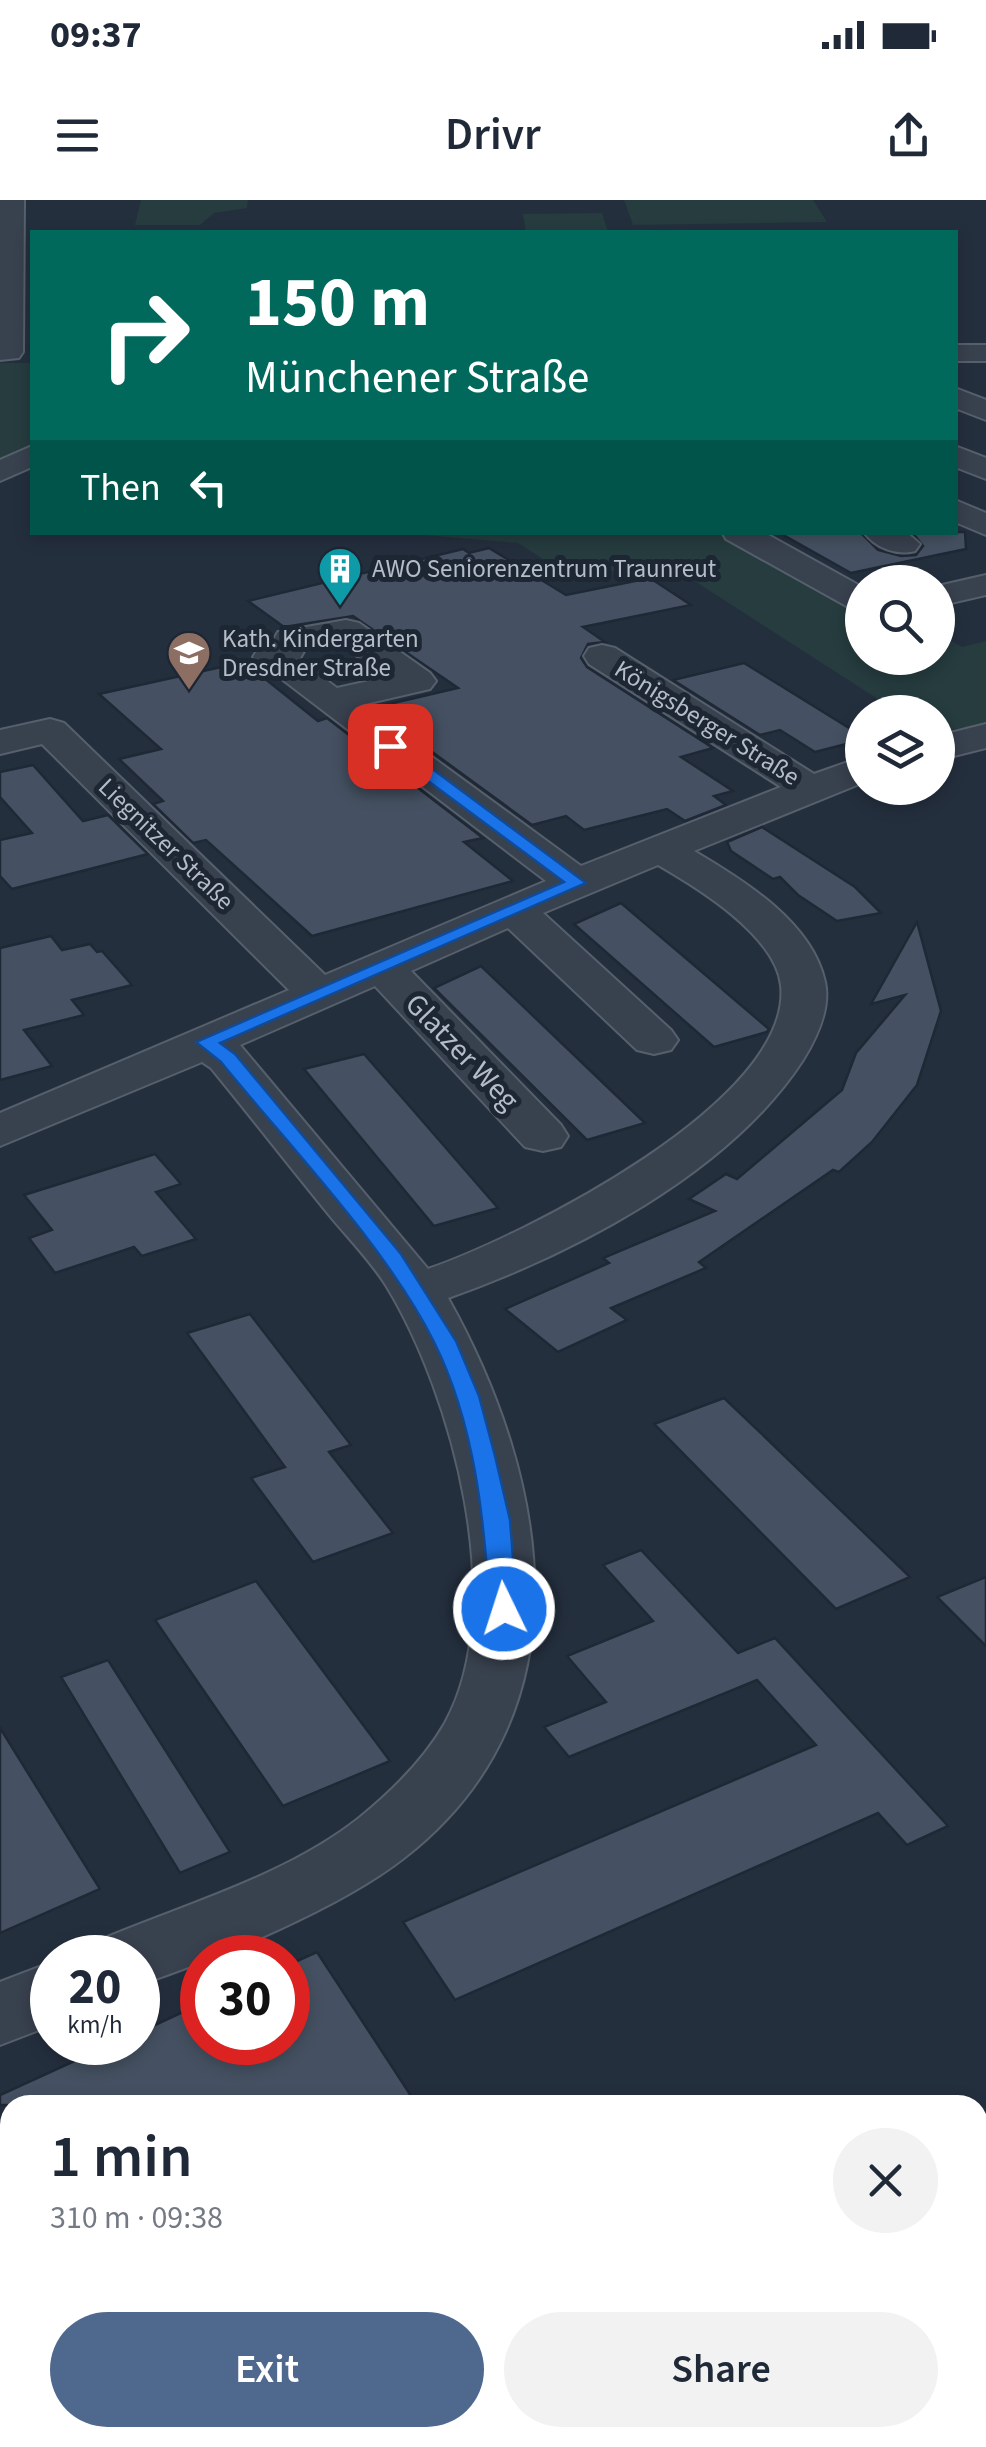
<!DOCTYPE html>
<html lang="en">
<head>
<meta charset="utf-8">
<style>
	:root { --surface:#fff; --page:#f2f2f3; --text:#1f2937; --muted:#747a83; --accent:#4f688e }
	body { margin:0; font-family:"Source Sans 3",sans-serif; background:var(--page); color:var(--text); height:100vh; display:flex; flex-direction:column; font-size:38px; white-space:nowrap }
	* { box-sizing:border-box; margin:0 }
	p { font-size:32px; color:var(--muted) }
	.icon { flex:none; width:55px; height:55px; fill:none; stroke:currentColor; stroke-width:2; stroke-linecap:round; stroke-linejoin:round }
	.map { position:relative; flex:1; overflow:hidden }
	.sheet { position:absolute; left:0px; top:1895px; width:988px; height:352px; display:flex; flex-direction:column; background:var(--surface); border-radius:30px 30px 0 0; box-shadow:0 5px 15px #0003 }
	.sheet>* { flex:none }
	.top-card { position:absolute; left:30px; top:30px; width:928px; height:305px; border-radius:0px; box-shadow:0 5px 15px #0003; background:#00695c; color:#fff; overflow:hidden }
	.tools { position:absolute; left:845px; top:365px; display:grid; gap:20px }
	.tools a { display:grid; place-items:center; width:110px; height:110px; border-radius:50%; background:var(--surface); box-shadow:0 5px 15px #0003; font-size:50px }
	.speed { position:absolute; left:30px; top:1735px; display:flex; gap:20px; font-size:50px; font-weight:700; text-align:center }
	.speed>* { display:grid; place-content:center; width:130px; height:130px; border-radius:50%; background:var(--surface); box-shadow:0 5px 15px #0003; line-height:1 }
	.speed small { font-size:25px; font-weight:400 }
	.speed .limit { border:15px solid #d22; background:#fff; color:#111 }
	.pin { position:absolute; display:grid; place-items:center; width:85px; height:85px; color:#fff; margin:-42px; border-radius:20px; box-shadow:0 5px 15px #0006 }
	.me { position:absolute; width:110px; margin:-55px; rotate:356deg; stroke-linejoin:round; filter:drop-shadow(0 0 8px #0008) }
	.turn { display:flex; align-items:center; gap:35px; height:210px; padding:0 50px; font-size:45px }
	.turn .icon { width:130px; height:130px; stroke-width:2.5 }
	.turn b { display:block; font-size:70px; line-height:85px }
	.then { display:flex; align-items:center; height:95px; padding:0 50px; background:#0003; gap:20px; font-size:38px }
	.round { display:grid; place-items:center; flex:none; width:105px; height:105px; border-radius:52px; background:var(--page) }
	.head { display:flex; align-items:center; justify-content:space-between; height:170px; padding:0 50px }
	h1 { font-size:60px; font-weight:600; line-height:75px }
	.action { display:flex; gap:20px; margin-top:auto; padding:20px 50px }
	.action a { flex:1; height:115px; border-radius:60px; background:var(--accent); color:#fff; font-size:40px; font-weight:600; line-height:115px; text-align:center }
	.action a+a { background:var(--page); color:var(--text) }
	.status { display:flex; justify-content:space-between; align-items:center; height:70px; padding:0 50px; background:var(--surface); direction:ltr }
	.status svg { height:28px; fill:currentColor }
	header { display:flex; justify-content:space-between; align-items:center; height:130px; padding:0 50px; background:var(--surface); font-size:45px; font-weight:600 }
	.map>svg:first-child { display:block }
	.green { fill:#263c3f }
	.building { fill:#455162; stroke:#1f2835; stroke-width:2.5 }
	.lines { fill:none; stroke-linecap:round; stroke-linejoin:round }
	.minor-casing { stroke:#565f6c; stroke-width:4 }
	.minor { fill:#38414e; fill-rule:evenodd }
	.route { fill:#1a73e8; stroke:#114b97; stroke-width:2.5 }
	.labels { text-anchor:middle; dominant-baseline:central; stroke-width:10; stroke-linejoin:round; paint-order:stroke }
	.far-poi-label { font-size:25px; fill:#b4bcc9; stroke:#1d2633; text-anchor:start }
	.far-street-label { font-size:25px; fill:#b4bcc9; stroke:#1d2633 }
	.street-label { font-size:30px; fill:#b4bcc9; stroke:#1d2633 }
</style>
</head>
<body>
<div class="status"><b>09:37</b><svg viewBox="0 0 49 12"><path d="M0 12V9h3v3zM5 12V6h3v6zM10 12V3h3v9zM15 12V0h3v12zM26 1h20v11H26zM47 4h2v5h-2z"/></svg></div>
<header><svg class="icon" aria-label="menu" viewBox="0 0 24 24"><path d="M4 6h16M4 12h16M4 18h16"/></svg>Drivr<svg class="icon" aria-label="share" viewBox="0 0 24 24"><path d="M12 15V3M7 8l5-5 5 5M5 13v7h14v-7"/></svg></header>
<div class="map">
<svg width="986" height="2247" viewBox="0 0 986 2247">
	<rect width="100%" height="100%" fill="#242f3e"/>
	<g class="green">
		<path d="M141,0H248L247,8L214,13L200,25H135Z"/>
		<path d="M624,0H813L827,22L633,25Z"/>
		<path d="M602,13L608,32H526L523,14Z"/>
		<path d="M0,163H32V247L0,264Z"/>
		<path d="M400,333H732L862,403V458H938V433L962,447L986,441V525L938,531V512H898L671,366L568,375L518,343Z"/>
	</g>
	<g class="building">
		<path d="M778,332H860L878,350L901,356L916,355L923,346L912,332H965L966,349L851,373Z"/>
		<path d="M489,348L566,395L650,378L691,405L583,427L605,442L588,444L581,458L587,467L713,548L681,557L733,591L714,596L726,605L685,621L667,609L584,630L566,616L532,625L372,508L458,488L353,416L284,427L248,401L463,349L469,353Z"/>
		<path d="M244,462L318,521L327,518L483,638L464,642L513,681L312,736L206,640L193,643L153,604L163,601L119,559L161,549L99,494Z"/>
		<path d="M744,463L862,536V540L815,552L780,530L760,535L673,480Z"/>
		<path d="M33,565L83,621L108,615L148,654L12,689L0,676V640L32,633L0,597V572Z"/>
		<path d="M762,627L855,687L881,713L837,721L798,695L780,677L773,679L731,651L727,642Z"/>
		<path d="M621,703L769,829L767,832L714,847L574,724Z"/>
		<path d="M917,722L941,811L917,885L872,942L839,972L833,970L699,1062L706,1068L611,1108L627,1120L558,1152L505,1109L609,1063L603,1058L715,1011L689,999L726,974L737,979L842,890L856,853L905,795L871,804Z"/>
		<path d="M51,736L62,750L90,744L97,752L102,751L132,785L72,800L84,815L24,830L52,866L0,880V748Z"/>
		<path d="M481,766L549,831L645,923L587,940L434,788Z"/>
		<path d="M364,854L406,902L498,1008L434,1026L304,869Z"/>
		<path d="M155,954L181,984L156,992L196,1039L142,1056L134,1047L55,1073L29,1038L52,1030L24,995Z"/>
		<path d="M250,1114L351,1245L329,1252L393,1333L313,1362L251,1278L285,1267L187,1133Z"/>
		<path d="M724,1198L767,1239L910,1377L836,1409L654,1224Z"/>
		<path d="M641,1350L738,1453L775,1438L948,1626L907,1645L878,1613L455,1800L403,1722L816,1545L757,1480L569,1557L544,1527L606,1502L567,1456L653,1421L603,1365Z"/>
		<path d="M986,1377V1446L937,1397Z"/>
		<path d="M256,1381L390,1561L283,1606L155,1420Z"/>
		<path d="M108,1460L230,1652L180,1673L61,1477Z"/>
		<path d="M0,1528L100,1689L0,1733Z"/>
		<path d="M317,1752L417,1905H0V1895L116,1842H138V1833L202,1803V1842H288V1765Z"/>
	</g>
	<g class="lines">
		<defs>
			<g id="minor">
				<path d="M0,0H24L23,152L19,158L0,160Z"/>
				<rect x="955" y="145" width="31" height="16"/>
				<path d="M955,188L986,200V220L955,208Z"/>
				<path d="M32,246V267L0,281V260Z"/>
				<path d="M955,246L986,258V279L955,267Z"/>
				<path d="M955,300L986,313V335L955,322Z"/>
				<path d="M722,332H763L862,387V411L850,408L726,339Z"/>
				<path d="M864,332H906L920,344L915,351C897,356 875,348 864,332Z"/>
				<path d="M986,375V395L938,406V386Z"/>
				<path d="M346,420L359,423L430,473L436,481L430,489L361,505L581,666L781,587L589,464L584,456L589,448L602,445L615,448L814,574L862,557V583L694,651C743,680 812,722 825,782C831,809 816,839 803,860C729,974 572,1054 448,1098C550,1280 591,1513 404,1658C339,1709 216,1759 138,1785V1758H95L105,1738C189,1703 287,1675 359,1618C391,1592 424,1560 445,1523C510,1405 452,1194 387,1087C371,1061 349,1039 330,1016C290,967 251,917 211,868L202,862L0,946V913L289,790L42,544L0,554V530L50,519L64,523L325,775L546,681L253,457L258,449L270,446L278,432ZM339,443L387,477L337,488L299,460L306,448ZM658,665C698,688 775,735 781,785C794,901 521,1037 428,1069L240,845L375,786L525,947L543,951L561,947L568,936L561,925L411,771L508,728L637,850L654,854L671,850L678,840L671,830L543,713Z"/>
				<path d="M986,524V548L938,560V536Z"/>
				<path d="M52,1762V1825L0,1845V1782Z"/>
			</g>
		</defs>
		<use href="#minor" class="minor-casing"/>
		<use href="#minor" class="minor"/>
	</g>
	<path class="route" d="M385,542H396L586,683L220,843L235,854L401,1054L456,1141L479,1196L495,1256L510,1320L517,1409L513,1415H494L490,1409C484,1319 475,1224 434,1142C386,1046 289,946 221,862L196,842L564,682L385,549Z"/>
	<defs>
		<symbol id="building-pin" viewBox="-11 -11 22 30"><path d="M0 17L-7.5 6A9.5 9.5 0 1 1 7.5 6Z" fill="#0f9aa8" stroke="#1d2633"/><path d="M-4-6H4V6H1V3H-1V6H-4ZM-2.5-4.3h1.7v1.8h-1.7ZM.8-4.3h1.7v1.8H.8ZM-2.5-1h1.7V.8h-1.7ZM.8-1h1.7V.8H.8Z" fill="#fff"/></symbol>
		<symbol id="school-pin" viewBox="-11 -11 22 30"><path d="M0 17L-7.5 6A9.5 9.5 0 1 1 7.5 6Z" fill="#8d6e63" stroke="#1d2633"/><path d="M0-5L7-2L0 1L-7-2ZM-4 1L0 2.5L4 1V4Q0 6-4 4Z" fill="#fff"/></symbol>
	</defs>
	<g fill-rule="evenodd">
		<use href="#building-pin" x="315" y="344" width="50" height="68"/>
		<use href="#school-pin" x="164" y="428" width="50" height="68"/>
	</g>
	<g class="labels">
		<g class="far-poi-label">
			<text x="372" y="369">AWO Seniorenzentrum Traunreut</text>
			<text x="222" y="439">Kath. Kindergarten<tspan x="222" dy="29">Dresdner Straße</tspan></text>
		</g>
		<g class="far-street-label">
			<text transform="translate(707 523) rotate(32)">Königsberger Straße</text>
			<text transform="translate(166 644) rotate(44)">Liegnitzer Straße</text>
		</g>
		<g class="street-label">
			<text transform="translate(462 852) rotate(46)">Glatzer Weg</text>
		</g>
	</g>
</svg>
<div class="tools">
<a><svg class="icon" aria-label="search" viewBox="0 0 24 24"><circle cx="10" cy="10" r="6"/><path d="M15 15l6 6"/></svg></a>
<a><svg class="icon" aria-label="layers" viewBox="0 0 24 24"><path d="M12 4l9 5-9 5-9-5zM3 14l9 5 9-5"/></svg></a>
</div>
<div class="speed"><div>20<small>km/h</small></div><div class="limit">30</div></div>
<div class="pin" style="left:390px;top:546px;background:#d93025"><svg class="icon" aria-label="arrive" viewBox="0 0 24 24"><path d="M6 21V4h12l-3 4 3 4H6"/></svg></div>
<svg class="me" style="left:504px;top:1409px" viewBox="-20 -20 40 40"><circle r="17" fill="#1a73e8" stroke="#fff" stroke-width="3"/><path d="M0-11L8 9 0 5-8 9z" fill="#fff"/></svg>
<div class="top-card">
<div class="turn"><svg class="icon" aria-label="right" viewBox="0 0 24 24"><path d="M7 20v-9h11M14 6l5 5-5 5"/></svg><div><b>150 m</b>Münchener Straße</div></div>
<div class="then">Then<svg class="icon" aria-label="left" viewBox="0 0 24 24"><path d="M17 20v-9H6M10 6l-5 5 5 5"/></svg></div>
</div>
<section class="sheet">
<div class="head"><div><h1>1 min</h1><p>310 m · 09:38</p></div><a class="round"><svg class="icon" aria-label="close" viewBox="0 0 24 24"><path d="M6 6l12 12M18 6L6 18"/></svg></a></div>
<div class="action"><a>Exit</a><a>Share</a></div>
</section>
</div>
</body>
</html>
